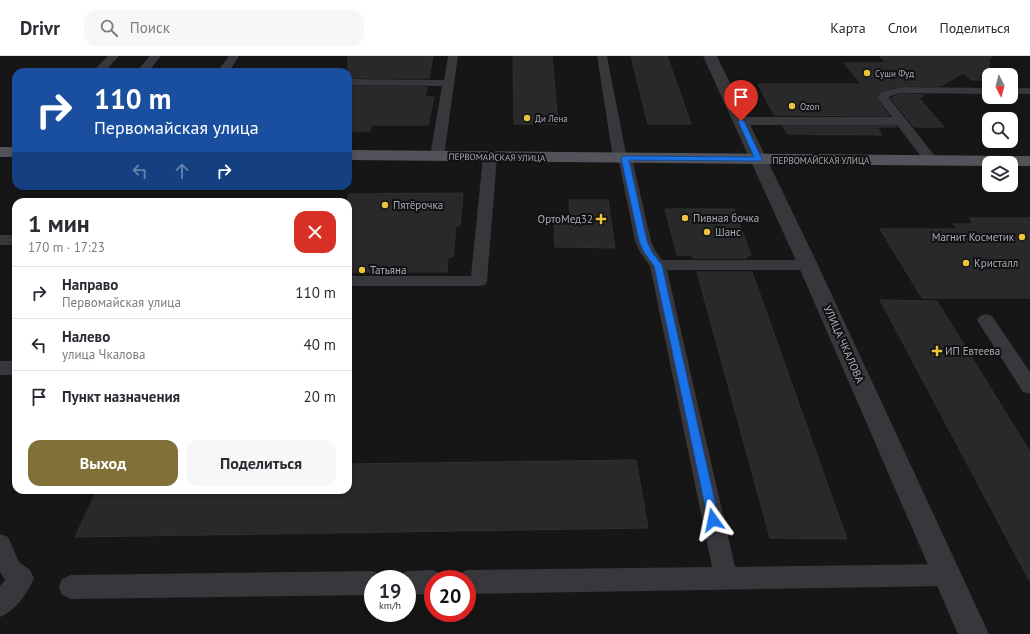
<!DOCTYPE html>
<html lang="ru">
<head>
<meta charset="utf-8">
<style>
	:root { --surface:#fff; --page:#f7f7f7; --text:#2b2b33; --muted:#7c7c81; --line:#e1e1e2; --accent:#817037 }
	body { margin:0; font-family:"PT Sans",sans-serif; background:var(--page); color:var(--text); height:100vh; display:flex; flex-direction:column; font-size:15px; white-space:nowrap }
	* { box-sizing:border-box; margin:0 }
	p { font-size:13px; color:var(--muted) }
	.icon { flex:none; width:22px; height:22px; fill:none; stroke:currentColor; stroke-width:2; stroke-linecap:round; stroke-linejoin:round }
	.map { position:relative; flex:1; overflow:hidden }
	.details { position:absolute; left:12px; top:142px; width:340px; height:296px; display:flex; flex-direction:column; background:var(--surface); border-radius:12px; box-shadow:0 2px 6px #0003 }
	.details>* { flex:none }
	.guide { position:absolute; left:12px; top:12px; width:340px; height:122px; border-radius:12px; box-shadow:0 2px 6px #0003; background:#1a4fa0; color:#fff; overflow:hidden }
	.needle { width:26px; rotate:174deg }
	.buttons { position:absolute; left:982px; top:12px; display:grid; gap:8px }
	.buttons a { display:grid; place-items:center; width:36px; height:36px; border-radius:8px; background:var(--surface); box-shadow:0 2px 6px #0003; font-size:20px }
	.speed { position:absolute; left:364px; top:514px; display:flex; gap:8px; font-size:20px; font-weight:700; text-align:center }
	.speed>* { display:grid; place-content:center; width:52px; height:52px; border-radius:50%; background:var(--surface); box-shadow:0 2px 6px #0003; line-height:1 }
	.speed small { font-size:10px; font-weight:400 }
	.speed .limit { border:6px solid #d22; background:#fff; color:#111 }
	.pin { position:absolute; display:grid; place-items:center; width:34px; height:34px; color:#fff; margin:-41px -17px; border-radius:50% 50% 50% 0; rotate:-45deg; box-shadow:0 0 4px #0007 }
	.pin .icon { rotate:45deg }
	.me { position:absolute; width:44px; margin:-22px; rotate:348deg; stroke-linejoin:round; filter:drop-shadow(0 0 3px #0008) }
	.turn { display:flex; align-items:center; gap:14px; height:84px; padding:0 16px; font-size:18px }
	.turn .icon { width:52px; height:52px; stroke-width:2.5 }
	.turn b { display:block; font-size:28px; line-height:34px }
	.lanes { display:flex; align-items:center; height:38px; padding:0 16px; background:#0003; justify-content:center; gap:20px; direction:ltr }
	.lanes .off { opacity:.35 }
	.round { display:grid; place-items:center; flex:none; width:42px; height:42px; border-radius:12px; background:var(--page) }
	.head { display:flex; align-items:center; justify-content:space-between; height:68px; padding:0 16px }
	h1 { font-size:24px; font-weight:800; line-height:30px }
	.primary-button { display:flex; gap:8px; margin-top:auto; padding:8px 16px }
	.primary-button a { flex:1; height:46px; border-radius:12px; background:var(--accent); color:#fff; font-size:16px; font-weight:800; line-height:46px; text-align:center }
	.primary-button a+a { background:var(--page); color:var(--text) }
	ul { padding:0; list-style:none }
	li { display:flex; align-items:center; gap:12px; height:52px; padding:0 16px; border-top:1px solid var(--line) }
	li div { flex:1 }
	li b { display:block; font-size:15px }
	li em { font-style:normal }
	header { display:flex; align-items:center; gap:24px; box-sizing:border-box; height:56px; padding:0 20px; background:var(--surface); border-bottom:1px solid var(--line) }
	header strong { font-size:19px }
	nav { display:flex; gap:22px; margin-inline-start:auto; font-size:14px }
	.search { width:280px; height:36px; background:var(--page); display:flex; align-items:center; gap:10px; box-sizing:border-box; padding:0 14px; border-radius:12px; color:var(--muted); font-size:15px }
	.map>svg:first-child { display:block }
	.building { fill:#29292b; stroke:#303033 }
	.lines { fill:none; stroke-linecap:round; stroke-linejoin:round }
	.service { fill:#37373c; fill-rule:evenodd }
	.minor { fill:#37373c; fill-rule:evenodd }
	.primary { fill:#53545b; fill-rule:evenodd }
	.route { fill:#1a73e8; stroke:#114b97 }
	.poi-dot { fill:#eac53b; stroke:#111112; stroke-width:1.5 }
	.labels { text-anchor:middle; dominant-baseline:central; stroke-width:4; stroke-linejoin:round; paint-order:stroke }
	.far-poi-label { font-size:9px; fill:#a8abb7; stroke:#111112; text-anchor:start }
	.far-street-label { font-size:9px; fill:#a8abb7; stroke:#111112 }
	.poi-label { font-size:11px; fill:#a8abb7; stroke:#111112; text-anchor:start }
	.street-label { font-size:11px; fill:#a8abb7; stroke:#111112 }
</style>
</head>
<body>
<header>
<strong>Drivr</strong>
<div class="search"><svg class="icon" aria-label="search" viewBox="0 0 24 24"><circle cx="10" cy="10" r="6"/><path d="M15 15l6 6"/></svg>Поиск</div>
<nav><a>Карта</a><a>Слои</a><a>Поделиться</a></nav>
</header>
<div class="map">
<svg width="1030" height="578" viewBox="0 0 1030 578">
	<rect width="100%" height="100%" fill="#161617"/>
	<g class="building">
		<path d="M348,0H433L429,22H348Z"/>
		<path d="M513,0H552L558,68H514Z"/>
		<path d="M631,0H667L691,68H648Z"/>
		<path d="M880,0H993L989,2V24H971L964,17L940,30H902L881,35L876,42L889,60L774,59L758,28H861L844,7H886Z"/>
		<path d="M348,30L427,31L425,41H434L428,69H372L370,75H348Z"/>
		<path d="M902,38L924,39L919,42L944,71H914L891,42Z"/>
		<path d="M783,70H896L897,71H877L882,79L787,78Z"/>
		<path d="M463,137L460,170H456L453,201H448L447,216H348V138Z"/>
		<path d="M569,144H608L615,192L555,191L554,167H570Z"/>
		<path d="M665,153H734L751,199H746L747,202H693L692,199H677Z"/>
		<path d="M969,162H1030V242H922L880,173H957L953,168H973Z"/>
		<path d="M697,216H752L847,483L770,482Z"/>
		<path d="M880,244L937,245L1030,396V526Z"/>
		<path d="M636,404L648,472L75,481L97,434H348V408Z"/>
	</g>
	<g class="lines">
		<g class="service">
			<path d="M108,0H119L104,16H92Z"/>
			<path d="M150,0H161L148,16H136Z"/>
			<path d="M229,0H239L229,16H217Z"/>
			<path d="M448,0H458L444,100L442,103H432L430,100L442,30L348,29V23L444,24Z"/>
			<path d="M597,0H607L626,98L630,99L632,102L651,185L655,194L662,204H808L814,205L816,209L814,213L808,214H667L735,511L947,508L955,511L959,519L955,527L947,530L467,538V523H456L459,518L467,514L712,511L650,210L640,196L635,185L619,106L615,105L613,102Z"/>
			<path d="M902,31L989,32V38L902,37L890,40L889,42L938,104L936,107H926L897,69H741L737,68L735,65L737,62L741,61H892L877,42L881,36Z"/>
			<rect x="1011" y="32" width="19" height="6"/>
			<path d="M490,97L495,98L497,101L487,225L485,229L479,230H348V220H471L483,101L485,98Z"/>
			<rect x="0" y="179" width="16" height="10"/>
			<path d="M986,258L992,260L1030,316V338L1023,336L977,264L980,260Z"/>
			<rect x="0" y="305" width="16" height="14"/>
			<path d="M0,478L8,481L19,506L30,514L34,522C28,537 15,555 0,561V530L5,524L0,516Z"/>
			<path d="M433,514L441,518L444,523H433V538L407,539V523H397L399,519L407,515Z"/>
			<path d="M373,515L381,519L383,523H373V539L71,543L62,539L59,531L62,523L71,519Z"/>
		</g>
		<path class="minor" d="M703,0H717L818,209L989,578H958L798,209Z"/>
		<g class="primary">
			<rect x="0" y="91" width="16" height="10"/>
			<path d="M348,94L1030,100V110H1011V107H989V110L348,104Z"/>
		</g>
	</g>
	<path class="route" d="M741,63L744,65L762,103L761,105L629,104L647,185L652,196L662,209L719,464L717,467L713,469L709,467L708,464L654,210L644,196L639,185L621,102L625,100L754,101L738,65Z"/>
	<g class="poi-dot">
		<circle cx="867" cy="17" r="4"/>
		<circle cx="792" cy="50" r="4"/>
		<circle cx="527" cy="62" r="4"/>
		<circle cx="385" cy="149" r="4"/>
		<circle cx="685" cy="162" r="4"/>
		<path d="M599 157h4v4h4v4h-4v4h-4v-4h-4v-4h4z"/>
		<circle cx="707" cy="176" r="4"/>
		<circle cx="1022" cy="181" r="4"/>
		<circle cx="966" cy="207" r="4"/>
		<circle cx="362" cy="214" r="4"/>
		<path d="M935 289h4v4h4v4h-4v4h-4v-4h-4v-4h4z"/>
	</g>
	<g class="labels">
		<g class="far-poi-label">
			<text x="875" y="17">Суши Фуд</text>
			<text x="800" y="50">Ozon</text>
			<text x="535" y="62">Ди Лена</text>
		</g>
		<g class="far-street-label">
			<text transform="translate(497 101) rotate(1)">ПЕРВОМАЙСКАЯ УЛИЦА</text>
			<text x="821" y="104">ПЕРВОМАЙСКАЯ УЛИЦА</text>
		</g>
		<g class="poi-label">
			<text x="393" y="149">Пятёрочка</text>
			<text x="693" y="162">Пивная бочка</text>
			<text x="593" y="163" text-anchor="end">ОртоМед32</text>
			<text x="715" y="176">Шанс</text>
			<text x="1014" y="181" text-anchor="end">Магнит Косметик</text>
			<text x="974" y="207">Кристалл</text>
			<text x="370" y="214">Татьяна</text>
			<text x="945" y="295">ИП Евтеева</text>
		</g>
		<g class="street-label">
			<text transform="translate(844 288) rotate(66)">УЛИЦА ЧКАЛОВА</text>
		</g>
	</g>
</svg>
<div class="buttons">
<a><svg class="needle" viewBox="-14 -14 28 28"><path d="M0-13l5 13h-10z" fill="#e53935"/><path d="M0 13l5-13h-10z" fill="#7c7c81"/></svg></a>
<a><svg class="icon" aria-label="search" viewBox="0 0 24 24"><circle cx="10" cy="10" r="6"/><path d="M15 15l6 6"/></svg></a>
<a><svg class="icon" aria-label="layers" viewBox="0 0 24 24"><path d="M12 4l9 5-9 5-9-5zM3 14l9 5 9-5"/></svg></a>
</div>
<div class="speed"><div>19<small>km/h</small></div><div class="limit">20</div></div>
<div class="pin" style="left:741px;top:65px;background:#d93025"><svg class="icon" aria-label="arrive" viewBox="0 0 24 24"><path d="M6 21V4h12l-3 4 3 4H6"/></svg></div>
<svg class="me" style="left:713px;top:464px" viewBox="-20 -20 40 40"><path d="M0-17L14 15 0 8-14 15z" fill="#1a73e8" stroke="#fff" stroke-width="4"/></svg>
<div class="guide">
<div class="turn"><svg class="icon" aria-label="right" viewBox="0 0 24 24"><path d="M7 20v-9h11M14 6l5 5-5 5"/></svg><div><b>110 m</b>Первомайская улица</div></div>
<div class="lanes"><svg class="icon off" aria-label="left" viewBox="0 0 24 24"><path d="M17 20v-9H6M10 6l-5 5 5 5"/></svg><svg class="icon off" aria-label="ahead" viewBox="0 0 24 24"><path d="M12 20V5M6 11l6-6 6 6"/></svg><svg class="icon" aria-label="right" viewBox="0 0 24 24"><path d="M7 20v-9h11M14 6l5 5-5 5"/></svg></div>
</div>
<section class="details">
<div class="head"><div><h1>1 мин</h1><p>170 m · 17:23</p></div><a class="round" style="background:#d93025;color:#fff"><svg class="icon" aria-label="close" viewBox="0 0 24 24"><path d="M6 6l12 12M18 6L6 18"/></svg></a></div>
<ul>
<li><svg class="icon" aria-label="right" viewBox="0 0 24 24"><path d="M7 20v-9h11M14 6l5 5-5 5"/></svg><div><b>Направо</b><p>Первомайская улица</p></div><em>110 m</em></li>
<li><svg class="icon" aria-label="left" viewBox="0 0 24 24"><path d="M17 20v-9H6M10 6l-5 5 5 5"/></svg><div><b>Налево</b><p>улица Чкалова</p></div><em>40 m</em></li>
<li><svg class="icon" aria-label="arrive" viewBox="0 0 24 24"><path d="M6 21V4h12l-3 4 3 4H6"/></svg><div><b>Пункт назначения</b></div><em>20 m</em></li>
</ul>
<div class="primary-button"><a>Выход</a><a>Поделиться</a></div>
</section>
</div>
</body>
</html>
